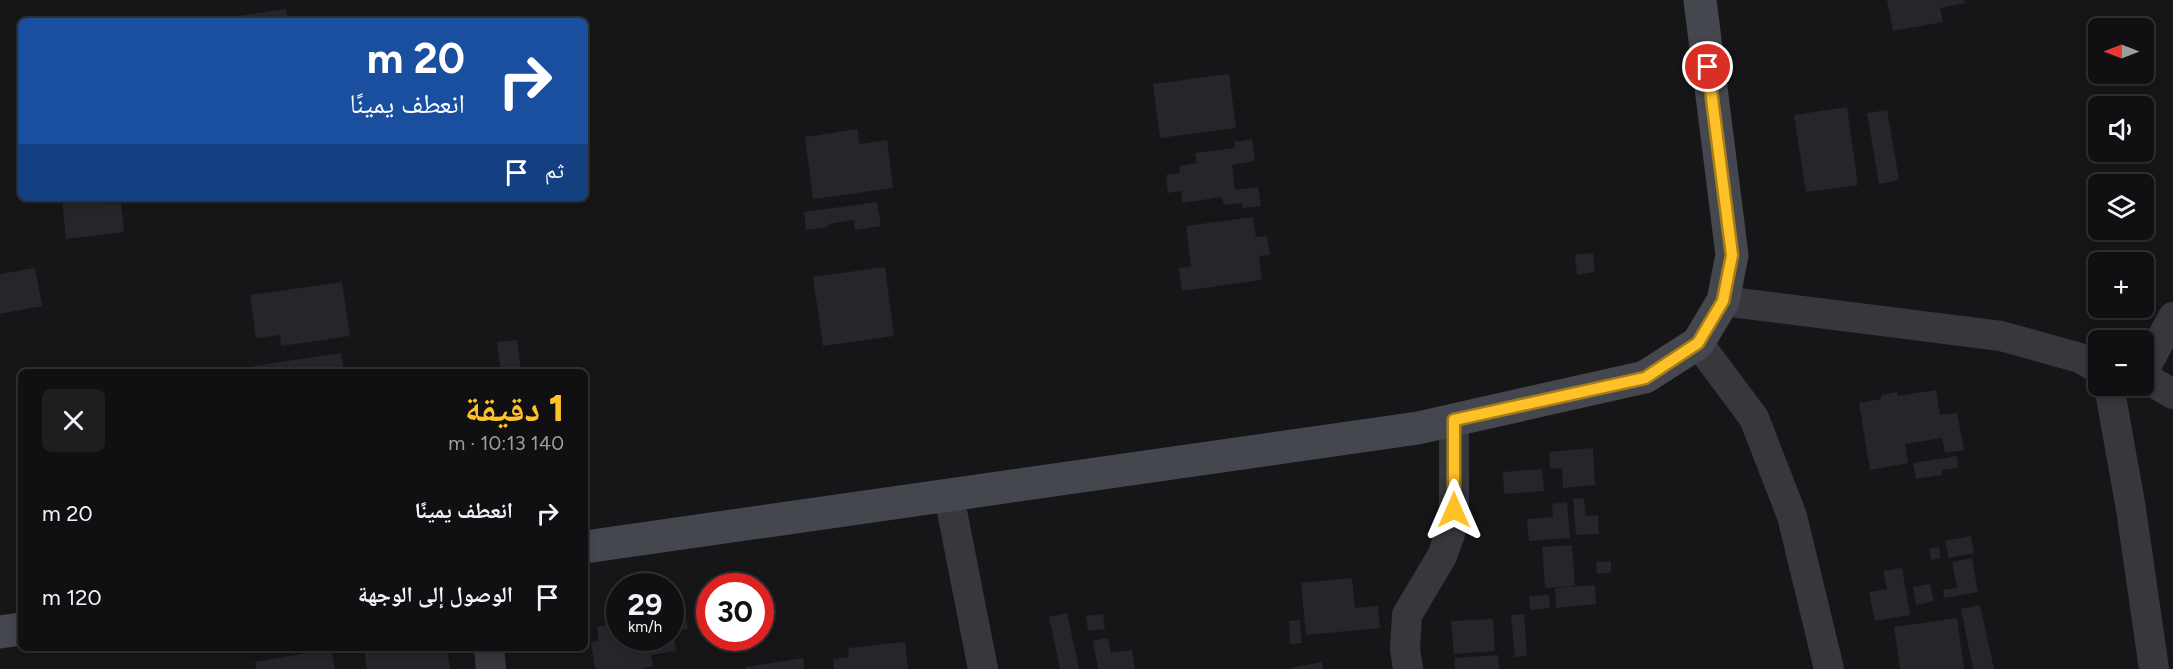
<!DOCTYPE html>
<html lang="ar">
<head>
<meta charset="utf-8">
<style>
	:root { --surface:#101012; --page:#1e1e20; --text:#f1f3f6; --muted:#9c9d9f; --line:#303032; --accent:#ffc128 }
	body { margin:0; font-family:Figtree,"Noto Naskh Arabic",sans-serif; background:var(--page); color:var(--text); direction:rtl; height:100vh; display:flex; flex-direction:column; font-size:22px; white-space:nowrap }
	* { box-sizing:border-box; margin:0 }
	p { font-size:20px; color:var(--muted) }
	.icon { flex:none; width:33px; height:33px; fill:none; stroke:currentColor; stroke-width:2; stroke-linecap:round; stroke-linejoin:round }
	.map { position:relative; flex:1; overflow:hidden; direction:ltr }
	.side { position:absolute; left:18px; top:369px; width:570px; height:282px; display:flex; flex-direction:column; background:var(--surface); border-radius:9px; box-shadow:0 3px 9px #0003,0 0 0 2px var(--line); direction:rtl }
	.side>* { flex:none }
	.guide { position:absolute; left:18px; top:18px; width:570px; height:183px; border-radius:9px; box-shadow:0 3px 9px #0003,0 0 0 2px var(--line); direction:rtl; background:#1a4fa0; color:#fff; overflow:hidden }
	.needle { width:39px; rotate:270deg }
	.fabs { position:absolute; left:2088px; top:18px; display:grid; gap:12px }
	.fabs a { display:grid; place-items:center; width:66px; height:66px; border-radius:9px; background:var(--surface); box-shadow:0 3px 9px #0003,0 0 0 2px var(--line); font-size:30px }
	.speed { position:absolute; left:606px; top:573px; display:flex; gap:12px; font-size:30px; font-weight:700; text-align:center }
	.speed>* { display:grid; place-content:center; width:78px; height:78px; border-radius:50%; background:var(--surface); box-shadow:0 3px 9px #0003,0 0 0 2px var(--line); line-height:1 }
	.speed small { font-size:15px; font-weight:400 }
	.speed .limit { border:9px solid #d22; background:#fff; color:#111 }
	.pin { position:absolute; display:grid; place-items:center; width:51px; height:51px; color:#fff; margin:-26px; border:3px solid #fff; border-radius:50%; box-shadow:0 2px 6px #0007 }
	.me { position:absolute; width:66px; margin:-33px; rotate:0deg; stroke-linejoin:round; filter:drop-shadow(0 0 4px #0008) }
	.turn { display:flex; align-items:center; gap:21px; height:126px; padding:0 24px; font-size:27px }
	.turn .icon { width:78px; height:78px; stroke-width:2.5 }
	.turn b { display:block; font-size:42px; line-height:51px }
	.then { display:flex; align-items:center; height:57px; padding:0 24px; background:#0003; gap:12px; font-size:22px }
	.round { display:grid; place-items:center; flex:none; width:63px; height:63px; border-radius:9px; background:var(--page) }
	.overview { display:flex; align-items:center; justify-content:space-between; height:102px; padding:0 24px }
	h1 { font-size:36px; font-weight:800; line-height:45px; color:var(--accent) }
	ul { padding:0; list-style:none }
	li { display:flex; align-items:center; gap:18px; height:84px; padding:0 24px }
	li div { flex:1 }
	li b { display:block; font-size:22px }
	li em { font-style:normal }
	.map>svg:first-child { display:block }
	.building { fill:#26262a }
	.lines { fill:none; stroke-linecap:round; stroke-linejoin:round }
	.street { stroke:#37383e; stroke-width:30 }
	.secondary { stroke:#45474e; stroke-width:33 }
	.route-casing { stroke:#a67d1a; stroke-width:15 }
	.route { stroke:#ffc128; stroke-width:10 }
</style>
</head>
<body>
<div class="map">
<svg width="2173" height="669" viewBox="0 0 2173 669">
	<rect width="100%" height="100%" fill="#161618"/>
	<g class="building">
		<path d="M1887,0H1964L1965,3L1940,8L1943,22L1893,31Z"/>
		<path d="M286,9L288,21H224L223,18Z"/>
		<path d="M1229,74L1236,128L1160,138L1153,84Z"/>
		<path d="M1847,107L1858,185L1806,192L1794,115Z"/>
		<path d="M1887,110L1899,180L1879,184L1867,113Z"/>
		<path d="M858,129L859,144L887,140L893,188L813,199L805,137Z"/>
		<path d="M1252,139L1255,161L1232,165L1235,190L1258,187L1261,206L1243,208L1242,203L1224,205L1222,197L1182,203L1181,191L1168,193L1166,175L1180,173L1179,166L1197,163L1195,153L1235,148L1234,142Z"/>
		<path d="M62,198H110V204L121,203L124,232L66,239Z"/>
		<path d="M877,202L881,226L855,230L854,220L828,224V227L806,230L804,212Z"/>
		<path d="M1253,217L1256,237L1267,236L1270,255L1259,256L1262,280L1182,291L1179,268L1191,266L1186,226Z"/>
		<path d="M1593,253L1595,272L1577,275L1575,255Z"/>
		<path d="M885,267L894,336L823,346L813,277Z"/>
		<path d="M35,268L42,306L0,314V274Z"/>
		<path d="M342,282L350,336L281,346L280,335L256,338L250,295Z"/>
		<path d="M517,340L521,372H501L497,342Z"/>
		<path d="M341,353L344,372H255L254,366Z"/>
		<path d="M1936,390L1940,415L1957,413L1964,450L1945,453L1942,438L1905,444L1908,463L1870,470L1859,403L1881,399V395L1897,392V396Z"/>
		<path d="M1593,448L1595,485L1563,488L1562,468L1550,469L1549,452Z"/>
		<path d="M1957,456L1958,468L1942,470V475L1916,479L1913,463Z"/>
		<path d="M1542,469L1544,491L1504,494L1503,472Z"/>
		<path d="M1584,498L1586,516L1598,515L1599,534L1576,535L1573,499Z"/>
		<path d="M1567,502L1570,538L1529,541L1527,519L1553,517L1552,504Z"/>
		<path d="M1971,536L1974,553L1949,558L1945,541Z"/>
		<path d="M1572,545L1575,586L1545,588L1542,547Z"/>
		<path d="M1939,547L1941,558L1931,560L1929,549Z"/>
		<path d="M1972,558L1978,592L1944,598L1943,590L1957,588L1952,562Z"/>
		<path d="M1611,561V572L1597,574L1596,562Z"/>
		<path d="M1902,568L1910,615L1875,621L1869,592L1887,589L1883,571Z"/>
		<path d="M1352,578L1355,608L1378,606L1380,628L1306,635L1301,583Z"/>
		<path d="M1930,584L1934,601L1916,605L1913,587Z"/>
		<path d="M1595,585L1596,604L1556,608L1555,588Z"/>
		<path d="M674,595L677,614L685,613L688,629L673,632L676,651L651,655L653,666L639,669H595L591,642L599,641L597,627L608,625L605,607L620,604V638H670V596Z"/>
		<path d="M1549,595L1550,608L1530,610L1529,596Z"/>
		<path d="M1980,605L1994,669H1973L1961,609Z"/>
		<path d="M1067,613L1079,669H1060L1049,617Z"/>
		<path d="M1103,614L1105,629L1088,631L1086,616Z"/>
		<path d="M1524,614L1527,656L1515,657L1511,615Z"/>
		<path d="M1957,618L1964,669H1900L1894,627Z"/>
		<path d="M1493,619L1495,651L1454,654L1451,621Z"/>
		<path d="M1300,620L1302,643L1290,644L1289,621Z"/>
		<path d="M1108,638L1111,653L1132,650L1135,669H1098L1093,641Z"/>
		<path d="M905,642L908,669H834L833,659L849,657L848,648Z"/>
		<path d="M364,648H447L450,669H367Z"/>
		<path d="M331,649L335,669H256L255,662Z"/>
		<path d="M1498,655L1499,669H1455V658Z"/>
		<path d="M803,658L804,669H746V667Z"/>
		<path d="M1322,662L1323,669H1290V668Z"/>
	</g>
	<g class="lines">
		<g class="street">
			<path d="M1723,301L2001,336L2080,358L2098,369"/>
			<path d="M1698,343L1754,418L1792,516L1829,669"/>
			<path d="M2144,370L2173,317"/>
			<path d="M2144,377L2173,394"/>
			<path d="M2109,386L2131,509L2154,669"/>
			<path d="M949,496L983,669"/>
			<path d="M489,648L491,669"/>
			<path d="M1408,669L1405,649L1407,615L1442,556L1450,534L1454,510V420"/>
		</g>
		<g class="secondary">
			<path d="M585,547L1418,428L1645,377L1698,343L1723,301L1732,255L1700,0"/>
			<path d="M0,632L21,629"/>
		</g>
	</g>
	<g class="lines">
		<defs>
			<path id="route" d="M1454,510V420L1645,378L1698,343L1723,301L1732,255L1708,67"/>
		</defs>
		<use href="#route" class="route-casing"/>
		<use href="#route" class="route"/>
	</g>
</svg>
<div class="fabs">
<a><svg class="needle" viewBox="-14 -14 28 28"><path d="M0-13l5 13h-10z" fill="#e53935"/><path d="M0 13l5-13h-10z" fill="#9c9d9f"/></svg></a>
<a><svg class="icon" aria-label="sound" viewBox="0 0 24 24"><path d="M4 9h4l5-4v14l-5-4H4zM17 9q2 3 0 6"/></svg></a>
<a><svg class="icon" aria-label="layers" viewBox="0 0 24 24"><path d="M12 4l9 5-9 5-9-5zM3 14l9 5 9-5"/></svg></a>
<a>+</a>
<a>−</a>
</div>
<div class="speed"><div>29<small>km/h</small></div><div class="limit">30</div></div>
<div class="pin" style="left:1708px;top:67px;background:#d93025"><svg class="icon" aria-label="arrive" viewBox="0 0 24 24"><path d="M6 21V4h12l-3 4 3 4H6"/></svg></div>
<svg class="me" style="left:1454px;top:510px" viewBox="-20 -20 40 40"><path d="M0-17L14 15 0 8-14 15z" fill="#ffc128" stroke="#fff" stroke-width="4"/></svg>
<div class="guide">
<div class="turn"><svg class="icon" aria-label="right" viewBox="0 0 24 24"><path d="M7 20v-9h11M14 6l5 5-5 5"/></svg><div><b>20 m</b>انعطف يمينًا</div></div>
<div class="then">ثم<svg class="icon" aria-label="arrive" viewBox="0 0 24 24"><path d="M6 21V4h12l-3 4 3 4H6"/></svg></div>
</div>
<section class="side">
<div class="overview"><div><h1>1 دقيقة</h1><p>140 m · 10:13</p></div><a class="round"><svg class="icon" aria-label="close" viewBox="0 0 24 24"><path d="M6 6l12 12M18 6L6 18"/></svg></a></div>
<ul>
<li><svg class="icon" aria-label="right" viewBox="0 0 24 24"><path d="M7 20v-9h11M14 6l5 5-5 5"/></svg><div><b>انعطف يمينًا</b></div><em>20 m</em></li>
<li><svg class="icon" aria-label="arrive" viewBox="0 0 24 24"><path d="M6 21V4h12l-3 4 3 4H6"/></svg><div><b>الوصول إلى الوجهة</b></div><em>120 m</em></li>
</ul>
</section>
</div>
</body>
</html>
